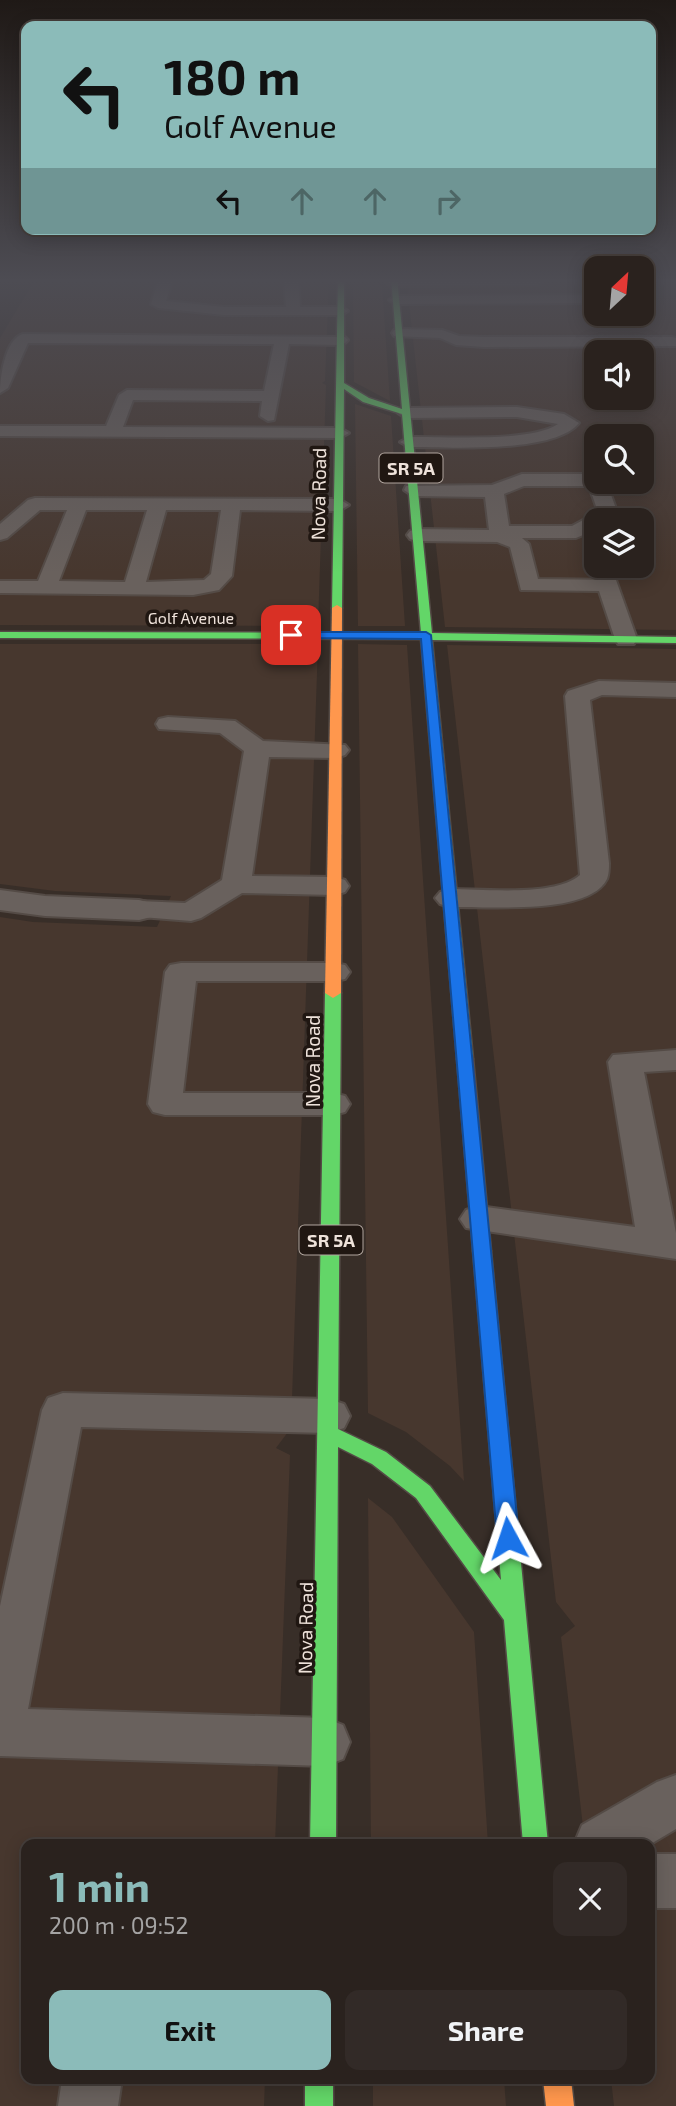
<!DOCTYPE html>
<html lang="en">
<head>
<meta charset="utf-8">
<style>
	:root { --surface:#2a221e; --page:#322a27; --text:#f1f3f6; --muted:#a5a4a4; --line:#463f3c; --accent:#8bbbb9 }
	body { margin:0; font-family:"Exo 2",sans-serif; background:var(--page); color:var(--text); height:100vh; display:flex; flex-direction:column; font-size:26px; white-space:nowrap }
	* { box-sizing:border-box; margin:0 }
	p { font-size:23px; color:var(--muted) }
	.icon { flex:none; width:38px; height:38px; fill:none; stroke:currentColor; stroke-width:2; stroke-linecap:round; stroke-linejoin:round }
	.map { position:relative; flex:1; overflow:hidden }
	.sheet { position:absolute; left:21px; top:1839px; width:634px; height:245px; display:flex; flex-direction:column; background:var(--surface); border-radius:14px; box-shadow:0 4px 18px #0003,0 0 0 2px var(--line) }
	.sheet>* { flex:none }
	.hud { position:absolute; left:21px; top:21px; width:635px; height:214px; border-radius:14px; box-shadow:0 4px 18px #0003,0 0 0 2px var(--line); background:#8bbbb9; color:#111; overflow:hidden }
	.needle { width:46px; rotate:26deg }
	.tools { position:absolute; left:584px; top:256px; display:grid; gap:14px }
	.tools a { display:grid; place-items:center; width:70px; height:70px; border-radius:14px; background:var(--surface); box-shadow:0 4px 18px #0003,0 0 0 2px var(--line); font-size:35px }
	.pin { position:absolute; display:grid; place-items:center; width:60px; height:60px; color:#fff; margin:-30px; border-radius:14px; box-shadow:0 4px 10px #0006 }
	.me { position:absolute; width:77px; margin:-38px; rotate:355deg; stroke-linejoin:round; filter:drop-shadow(0 0 5px #0008) }
	.turn { display:flex; align-items:center; gap:24px; height:147px; padding:0 28px; font-size:32px }
	.turn .icon { width:91px; height:91px; stroke-width:2.5 }
	.turn b { display:block; font-size:49px; line-height:60px }
	.lanes { display:flex; align-items:center; height:66px; padding:0 28px; background:#0003; justify-content:center; gap:35px; direction:ltr }
	.lanes .off { opacity:.35 }
	.round { display:grid; place-items:center; flex:none; width:74px; height:74px; border-radius:14px; background:var(--page) }
	.overview { display:flex; align-items:center; justify-content:space-between; height:119px; padding:0 28px }
	h1 { font-size:42px; font-weight:700; line-height:52px; color:var(--accent) }
	.primary-button { display:flex; gap:14px; margin-top:auto; padding:14px 28px }
	.primary-button a { flex:1; height:80px; border-radius:14px; background:var(--accent); color:#111; font-size:28px; font-weight:700; line-height:80px; text-align:center }
	.primary-button a+a { background:var(--page); color:var(--text) }
	.map>svg:first-child { display:block }
	.commercial { fill:#47372e; fill-rule:evenodd }
	.lines { fill:none; stroke-linecap:round; stroke-linejoin:round }
	.lane-casing { stroke:#544b46; stroke-width:4 }
	.street-casing { stroke:#544b46; stroke-width:4 }
	.fast-casing { stroke:#544b46; stroke-width:3 }
	.slow-casing { stroke:#544b46; stroke-width:3 }
	.jam-casing { stroke:#544b46; stroke-width:3 }
	.lane { fill:#69615d; fill-rule:evenodd }
	.street { fill:#69615d; fill-rule:evenodd }
	.fast { fill:#63d668; fill-rule:evenodd }
	.slow { fill:#ff974d; fill-rule:evenodd }
	.jam { fill:#b3261e; fill-rule:evenodd }
	.route { fill:#1a73e8; stroke:#114b97; stroke-width:2 }
	.labels { text-anchor:middle; dominant-baseline:central; stroke-width:7; stroke-linejoin:round; paint-order:stroke }
	.far-street-label { font-size:16px; fill:#eee2da; stroke:#201712 }
	.shield { fill:#201712; stroke:#b0a59e; stroke-width:2 }
	.shield-label { font-size:18px; font-weight:bold; fill:#eee2da }
	.street-label { font-size:19px; fill:#eee2da; stroke:#201712 }
</style>
</head>
<body>
<div class="map">
<svg width="676" height="2106" viewBox="0 0 676 2106">
	<rect width="100%" height="100%" fill="#382e28"/>
	<g class="commercial">
		<path d="M36,278H329L325,381L322,383L326,385L318,626L0,625V338Z"/>
		<path d="M353,278H365L382,285L390,401L354,382Z"/>
		<path d="M548,278H597V313H642V278H676V630L445,627L407,285L549,283ZM597,352H642V397H597ZM597,436H642V481H597ZM597,520H642V565H597Z"/>
		<path d="M355,404L391,416L405,626H358Z"/>
		<path d="M0,644H318L291,1428L276,1448L290,1455L275,1844H26V2079H265L264,2106H0V917L33,922L157,927L171,896L55,891L0,884Z"/>
		<path d="M358,644L407,645L464,1481L450,1466L406,1432L368,1413Z"/>
		<path d="M447,645L676,649V2106H614L611,2079H649V1844H585L561,1637L575,1626L556,1602Z"/>
		<path d="M368,1498L392,1517L474,1632L488,1844H371Z"/>
		<path d="M373,2079H504L506,2106H373Z"/>
	</g>
	<g class="lines">
		<defs>
			<g id="lane">
				<path d="M159,278H173L166,301L224,307H286L284,278H298L300,307H341L348,311L341,315H224L158,308L151,304Z"/>
				<path d="M597,295V303L396,304L389,300L396,296Z"/>
				<path d="M399,329L442,330L459,336L484,337H672L676,338V346L484,347L456,345L440,338L394,336L392,333L394,330Z"/>
				<path d="M23,334L345,337L348,340L345,343L340,345L289,344L274,420L268,421L260,416L262,401L133,400L123,427L340,428L349,433L340,438L0,436V426H106L119,395L127,390L264,391L274,344L28,343L8,388L0,393C0,377 5,339 23,334Z"/>
				<path d="M517,407L564,414L579,423C554,454 448,447 409,447L400,442L409,437C444,436 530,443 558,424L517,417L406,418L398,413L406,408Z"/>
				<path d="M522,474H596L597,481H606L618,514L615,518L597,520V529L576,538H522L529,544L538,579L616,580L637,639L634,644H618L615,639L599,591L521,590L510,547L497,542L417,541L410,539L407,535L410,531L417,529L489,530L485,497L413,496L404,490L406,486L492,485ZM524,486H589L598,512L572,526H509L504,494Z"/>
				<path d="M35,498L339,499L349,505L339,511L240,510L232,576L219,590L193,595L0,593V581H38L67,510H40L7,538L0,540V524L28,500ZM86,510H147L125,582L59,581ZM166,510H221L211,574L204,580L146,582Z"/>
				<path d="M599,681L676,683V697L602,695L590,700L609,863C609,868 609,874 607,879C589,916 486,906 450,907L440,904L435,898L440,892L450,889C484,889 555,897 580,875L565,696L568,691Z"/>
				<path d="M168,717L235,721L263,741L345,745L349,750L345,755L336,758L269,757L252,876L335,877L345,880L349,886L345,892L335,895L242,893L201,918L191,921L129,916L124,910L129,904L139,901L185,903L222,880L244,751L220,733L159,729L156,724L159,719Z"/>
				<path d="M181,963H334L345,965L350,972L345,979L334,981H196L183,1093H333L345,1096L350,1104L345,1112L333,1115H165L153,1112L148,1104L165,972L170,965Z"/>
				<path d="M676,1050V1070L644,1072L676,1233V1259L466,1228L460,1219L466,1210L479,1206L635,1227L608,1062L613,1055Z"/>
				<path d="M63,1393L329,1399L344,1404L350,1416L344,1428L329,1433L81,1427L28,1709L325,1718L343,1725L350,1742L343,1759L325,1766L0,1756V1606L42,1410L48,1398Z"/>
				<path d="M676,1775V1829L649,1845L574,1844L582,1825L657,1782Z"/>
				<rect x="649" y="1854" width="27" height="54"/>
				<path d="M62,2079H122L118,2106H58Z"/>
			</g>
			<g id="street">
				<path d="M388,278H543L545,280L537,285L394,286L388,284L386,281Z"/>
				<path d="M0,890L45,896L139,900L151,903L156,910L151,917L139,920L45,916L0,910Z"/>
			</g>
			<g id="fast">
				<path d="M338,278H344V383L369,398L402,409L391,278H397L432,633L676,637V643L432,640L473,1059L465,1064L457,1059L421,639L0,638V632L421,633L402,414L363,402L344,389L342,608L337,611L332,608Z"/>
				<path d="M333,988L341,993L338,1429L386,1452L430,1486L501,1580L473,1251L476,1246H488L491,1251L548,1844H523L504,1620L416,1498L372,1464L338,1447L336,1844H310L325,993Z"/>
				<rect x="305" y="2079" width="28" height="27"/>
			</g>
			<g id="slow">
				<path d="M337,605L342,608L341,993L333,998L325,993L332,608Z"/>
				<path d="M543,2079H571L574,2106H546Z"/>
			</g>
			<path id="jam" d="M465,1054L473,1059L491,1251L488,1256H476L473,1251L457,1059Z"/>
		</defs>
		<use href="#lane" class="lane-casing"/>
		<use href="#street" class="street-casing"/>
		<use href="#fast" class="fast-casing"/>
		<use href="#slow" class="slow-casing"/>
		<use href="#jam" class="jam-casing"/>
		<use href="#lane" class="lane"/>
		<use href="#street" class="street"/>
		<use href="#fast" class="fast"/>
		<use href="#slow" class="slow"/>
		<use href="#jam" class="jam"/>
	</g>
	<linearGradient id="sky" x2="0" y2="1"><stop stop-color="#1f1916"/><stop offset="0.49" stop-color="#4d4c53"/><stop offset="1" stop-color="#4d4c53" stop-opacity="0"/></linearGradient>
	<rect width="676" height="573" fill="url(#sky)"/>
	<path class="route" d="M287,632H426L431,635L519,1538L516,1544L508,1547L500,1544L497,1538L421,639L291,638L286,635Z"/>
	<g class="labels">
		<g class="far-street-label">
			<text x="191" y="617">Golf Avenue</text>
		</g>
		<g class="shield">
			<rect x="379.5" y="453.5" width="63" height="29" rx="5"/>
			<rect x="299.5" y="1225.5" width="63" height="29" rx="5"/>
		</g>
		<g class="shield-label">
			<text x="411" y="468">SR 5A</text>
			<text x="331" y="1240">SR 5A</text>
		</g>
		<g class="street-label">
			<text transform="translate(318 494) rotate(-89)">Nova Road</text>
			<text transform="translate(312 1061) rotate(-90)">Nova Road</text>
			<text transform="translate(305 1628) rotate(-89)">Nova Road</text>
		</g>
	</g>
</svg>
<div class="tools">
<a><svg class="needle" viewBox="-14 -14 28 28"><path d="M0-13l5 13h-10z" fill="#e53935"/><path d="M0 13l5-13h-10z" fill="#a5a4a4"/></svg></a>
<a><svg class="icon" aria-label="sound" viewBox="0 0 24 24"><path d="M4 9h4l5-4v14l-5-4H4zM17 9q2 3 0 6"/></svg></a>
<a><svg class="icon" aria-label="search" viewBox="0 0 24 24"><circle cx="10" cy="10" r="6"/><path d="M15 15l6 6"/></svg></a>
<a><svg class="icon" aria-label="layers" viewBox="0 0 24 24"><path d="M12 4l9 5-9 5-9-5zM3 14l9 5 9-5"/></svg></a>
</div>
<div class="pin" style="left:291px;top:635px;background:#d93025"><svg class="icon" aria-label="arrive" viewBox="0 0 24 24"><path d="M6 21V4h12l-3 4 3 4H6"/></svg></div>
<svg class="me" style="left:508px;top:1538px" viewBox="-20 -20 40 40"><path d="M0-17L14 15 0 8-14 15z" fill="#1a73e8" stroke="#fff" stroke-width="4"/></svg>
<div class="hud">
<div class="turn"><svg class="icon" aria-label="left" viewBox="0 0 24 24"><path d="M17 20v-9H6M10 6l-5 5 5 5"/></svg><div><b>180 m</b>Golf Avenue</div></div>
<div class="lanes"><svg class="icon" aria-label="left" viewBox="0 0 24 24"><path d="M17 20v-9H6M10 6l-5 5 5 5"/></svg><svg class="icon off" aria-label="ahead" viewBox="0 0 24 24"><path d="M12 20V5M6 11l6-6 6 6"/></svg><svg class="icon off" aria-label="ahead" viewBox="0 0 24 24"><path d="M12 20V5M6 11l6-6 6 6"/></svg><svg class="icon off" aria-label="right" viewBox="0 0 24 24"><path d="M7 20v-9h11M14 6l5 5-5 5"/></svg></div>
</div>
<section class="sheet">
<div class="overview"><div><h1>1 min</h1><p>200 m · 09:52</p></div><a class="round"><svg class="icon" aria-label="close" viewBox="0 0 24 24"><path d="M6 6l12 12M18 6L6 18"/></svg></a></div>
<div class="primary-button"><a>Exit</a><a>Share</a></div>
</section>
</div>
</body>
</html>
